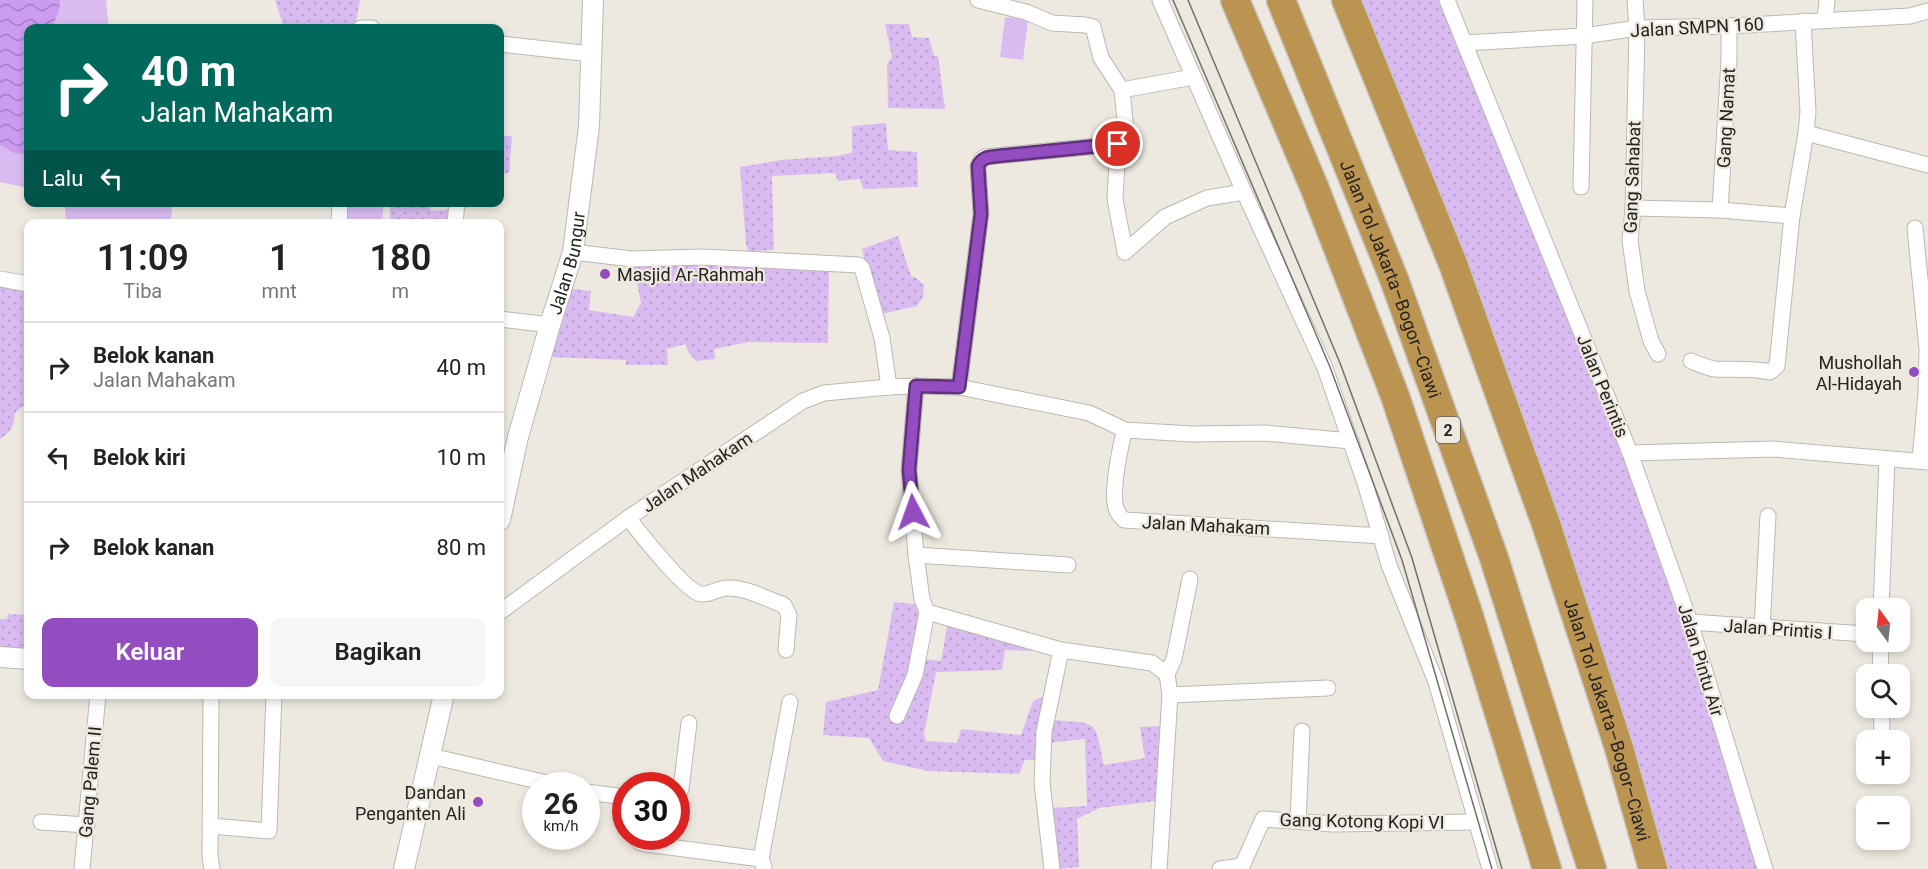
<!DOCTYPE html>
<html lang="id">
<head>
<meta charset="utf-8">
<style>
	:root { --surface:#fff; --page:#f6f6f6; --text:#222; --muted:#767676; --line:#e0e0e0; --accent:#934dc1 }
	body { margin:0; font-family:Roboto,sans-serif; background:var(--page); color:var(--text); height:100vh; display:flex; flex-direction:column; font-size:22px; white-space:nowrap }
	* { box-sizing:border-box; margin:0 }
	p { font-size:20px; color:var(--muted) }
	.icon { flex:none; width:33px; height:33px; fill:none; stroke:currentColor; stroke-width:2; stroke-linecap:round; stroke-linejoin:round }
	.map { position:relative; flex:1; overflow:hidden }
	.sheet { position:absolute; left:24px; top:219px; width:480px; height:480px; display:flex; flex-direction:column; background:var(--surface); border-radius:12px; box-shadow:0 3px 9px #0003 }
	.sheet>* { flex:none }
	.guide { position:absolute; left:24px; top:24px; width:480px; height:183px; border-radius:12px; box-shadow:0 3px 9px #0003; background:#00695c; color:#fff; overflow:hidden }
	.needle { width:39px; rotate:345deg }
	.controls { position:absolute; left:1856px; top:598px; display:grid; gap:12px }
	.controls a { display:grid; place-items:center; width:54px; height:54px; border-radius:12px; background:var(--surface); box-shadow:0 3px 9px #0003; font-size:30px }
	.speed { position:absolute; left:522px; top:772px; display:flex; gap:12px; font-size:30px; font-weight:700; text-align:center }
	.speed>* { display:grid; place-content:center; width:78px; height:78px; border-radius:50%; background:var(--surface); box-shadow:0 3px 9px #0003; line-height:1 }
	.speed small { font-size:15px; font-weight:400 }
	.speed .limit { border:9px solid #d22; background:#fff; color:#111 }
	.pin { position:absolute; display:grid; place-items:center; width:51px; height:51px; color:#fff; margin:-26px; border:3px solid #fff; border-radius:50%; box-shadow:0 2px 6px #0007 }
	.me { position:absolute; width:66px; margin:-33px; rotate:356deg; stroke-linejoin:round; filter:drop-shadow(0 0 4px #0008) }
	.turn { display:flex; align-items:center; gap:21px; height:126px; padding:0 18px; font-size:27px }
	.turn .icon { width:78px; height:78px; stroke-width:2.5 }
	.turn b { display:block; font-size:42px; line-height:51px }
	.then { display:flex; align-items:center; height:57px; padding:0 18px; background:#0003; gap:12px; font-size:22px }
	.eta { display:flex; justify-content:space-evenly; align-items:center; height:102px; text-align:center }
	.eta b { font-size:36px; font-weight:600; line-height:42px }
	.button { display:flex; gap:12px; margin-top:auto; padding:12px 18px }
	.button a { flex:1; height:69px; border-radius:12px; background:var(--accent); color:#fff; font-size:24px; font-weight:600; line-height:69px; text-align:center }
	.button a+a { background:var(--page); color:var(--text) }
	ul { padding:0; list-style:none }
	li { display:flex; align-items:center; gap:18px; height:90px; padding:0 18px; border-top:2px solid var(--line) }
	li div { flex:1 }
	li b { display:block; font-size:22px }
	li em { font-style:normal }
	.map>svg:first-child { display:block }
	.grass { fill:url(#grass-dots) }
	.park { fill:#d9bbf1 }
	.water { fill:url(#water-waves) }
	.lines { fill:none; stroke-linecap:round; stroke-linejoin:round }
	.minor-casing { stroke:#bdb8af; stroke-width:17 }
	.tertiary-casing { stroke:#bdb8af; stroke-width:22 }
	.motorway-casing { stroke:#c6c6c5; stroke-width:31 }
	.minor { stroke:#fff; stroke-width:15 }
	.tertiary { stroke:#fff; stroke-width:20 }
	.motorway { stroke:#bc9451; stroke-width:28 }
	.tram { stroke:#73706a; stroke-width:1.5 }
	.route-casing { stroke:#60327d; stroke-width:15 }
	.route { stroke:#934dc1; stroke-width:10 }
	.poi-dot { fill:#934dc1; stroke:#eee9e0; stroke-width:2 }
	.labels { text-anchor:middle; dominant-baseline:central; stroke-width:4.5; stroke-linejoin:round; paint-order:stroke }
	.shield { fill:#eee9e0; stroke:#615e5a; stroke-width:1.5 }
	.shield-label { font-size:16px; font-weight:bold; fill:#252320 }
	.street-label { font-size:18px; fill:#252320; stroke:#eee9e0 }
	.poi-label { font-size:18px; fill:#252320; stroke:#eee9e0; text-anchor:end }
</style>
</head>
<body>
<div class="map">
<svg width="1928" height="869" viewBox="0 0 1928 869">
	<defs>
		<pattern id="grass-dots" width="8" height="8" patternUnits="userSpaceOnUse" patternTransform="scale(1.5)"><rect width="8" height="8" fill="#d9bbf1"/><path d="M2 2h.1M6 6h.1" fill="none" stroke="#baa0ce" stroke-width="1.8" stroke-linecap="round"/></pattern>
		<pattern id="water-waves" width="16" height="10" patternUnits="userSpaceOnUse" patternTransform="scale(1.5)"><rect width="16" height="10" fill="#cc9cf0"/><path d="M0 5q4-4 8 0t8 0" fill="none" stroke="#a57fc2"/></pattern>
	</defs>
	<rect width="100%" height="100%" fill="#eee9e0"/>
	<g class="grass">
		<path d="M275,0H360L355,28H284Z"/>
		<path d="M1346,0H1445L1620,428L1764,869H1648L1546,524Z"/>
		<path d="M885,24H909L912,37L929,38L934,56H938L945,109L888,108L887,64L892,57Z"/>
		<path d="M886,123L888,150L917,152L918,187L863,189L860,179L838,181L835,173L772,176L774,250L748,251L746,244L740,167L781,160L836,156L852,153V126Z"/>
		<path d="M500,136H512L509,173L500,174Z"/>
		<path d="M390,203H429L431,211L463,209L461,223L390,224Z"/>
		<path d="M898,236L911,276L916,278L924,285L923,297L917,306L877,315L862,249Z"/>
		<path d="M633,262L829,270L828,343L749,342L714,349L715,359L696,361L689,353L685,344L667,349L668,365H626V360L549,357L566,288L591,291L589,310L633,317L641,303Z"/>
		<path d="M0,287L28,291V406L22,407L15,413C14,427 11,432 0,439Z"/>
		<path d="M894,602L924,605L920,659L941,661L948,622L1043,637L1067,643L1065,652L1005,650L1002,670L936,672L924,734L926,741L957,743L961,729L1021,735L1033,701L1046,695L1053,720C1100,724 1094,719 1104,765L1145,758L1140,727L1163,726L1156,801L1099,808L1077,819L1079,867L1056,869L1052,808L1087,806L1085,739L1046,743V760H1025L1019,774L928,771L883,761L869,738L823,735L826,702L878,690Z"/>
		<path d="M8,614L28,615V652L0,651V619H7Z"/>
	</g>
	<g class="park">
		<path d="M0,0H106L109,28H28V188L0,182Z"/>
		<path d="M1005,17L1028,20L1023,60L1000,57Z"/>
		<path d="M63,203H169L172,206L171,223H66L65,207Z"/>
		<path d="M347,203H384L382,223L346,224Z"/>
	</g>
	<path class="water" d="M0,0H60C60,10 56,21 50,28H28V155L14,153L0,145Z"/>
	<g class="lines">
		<defs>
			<g id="minor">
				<path d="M978,0L1026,12L1052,23L1085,25L1093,27L1101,58L1122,90"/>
				<path d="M1160,0L1244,192L1325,368L1365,483L1389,565L1436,682L1490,869"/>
				<path d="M1447,0L1630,453L1773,449L1928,462"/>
				<path d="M1635,0L1637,28L1633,208L1630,240L1637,291L1651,341L1658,354"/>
				<path d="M1825,20L1827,0"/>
				<path d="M361,28H372"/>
				<path d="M1465,43L1584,36L1637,28L1729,26L1910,16L1928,11"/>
				<path d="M500,44L591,54"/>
				<path d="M1806,133L1928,165"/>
				<path d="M1118,144L1127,141L1122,90L1193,77"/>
				<path d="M1581,187L1585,0"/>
				<path d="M1633,208L1720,210L1792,216"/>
				<path d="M1720,210L1729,60V26"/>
				<path d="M339,224L340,202"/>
				<path d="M455,224L457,202"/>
				<path d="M1915,228L1927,349L1926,393L1920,461"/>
				<path d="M573,252L632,259L703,257L859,265L862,268L882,338L889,387"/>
				<path d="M1125,252L1165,217L1207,198L1244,192"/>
				<path d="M0,279L28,284"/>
				<path d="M500,319L550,325"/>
				<path d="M1691,361C1698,364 1707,368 1715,369C1733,370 1752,368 1770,372L1777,366L1792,216L1806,133L1808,112L1803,21"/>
				<path d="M916,386L909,470L916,555L922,599L927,612L1061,650L1152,663L1167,674"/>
				<path d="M959,387L981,214L978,167L981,160L985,157L1118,144L1115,199L1125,252"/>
				<path d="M1125,430C1120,446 1111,493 1116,508C1117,513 1121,517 1124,520L1381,536"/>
				<path d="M1630,453L1690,622L1765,869"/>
				<path d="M628,518C640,533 685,591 701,594C710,595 718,588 727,588C746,587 766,599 784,605L789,615L786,650"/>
				<path d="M916,555L1068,565"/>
				<path d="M1881,609L1887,459"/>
				<path d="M500,612L628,518L803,401L824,393L889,387L916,386L959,387L1089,413L1125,430L1192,434L1265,433L1351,441"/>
				<path d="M1690,622L1866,634"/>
				<path d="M1762,628L1768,516"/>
				<path d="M1880,642L1881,675"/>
				<path d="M1167,674L1174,659L1190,579"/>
				<path d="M211,694L210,856L212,869"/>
				<path d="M1170,695L1328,688"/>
				<path d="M1881,708L1882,729"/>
				<path d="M897,716L915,675L927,612"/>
				<path d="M431,756L559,786"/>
				<path d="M586,792L626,797"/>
				<path d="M676,798L681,789L689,723"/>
				<path d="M1298,821L1302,731"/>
				<path d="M41,822L87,825"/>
				<path d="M211,826L269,831L274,694"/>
				<path d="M636,837L639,842L646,844L761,859L764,867"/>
				<path d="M761,859L790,702"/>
				<path d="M1242,866L1263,819L1333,824L1476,822"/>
				<path d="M82,869L98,694"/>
				<path d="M1052,869L1042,783L1044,732L1061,650"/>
				<path d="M1159,869L1170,695L1167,674"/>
				<path d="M1220,869L1242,866"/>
			</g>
			<g id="tertiary">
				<path id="s1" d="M500,520L518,437L550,325L573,252L589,126L593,0"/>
				<path d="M0,657L28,659"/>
				<path d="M404,869L444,694"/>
			</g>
			<g id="motorway">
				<path d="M1235,0L1315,189L1395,396L1469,616L1547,869"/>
				<path id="s2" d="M1281,0L1394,279L1494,558L1592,869"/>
				<path id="s3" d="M1346,0L1453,264L1546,524L1619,748L1653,869"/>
			</g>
		</defs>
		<use href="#minor" class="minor-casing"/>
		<use href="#tertiary" class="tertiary-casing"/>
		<use href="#motorway" class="motorway-casing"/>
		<use href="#minor" class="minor"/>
		<use href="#tertiary" class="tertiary"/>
		<use href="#motorway" class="motorway"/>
		<g class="tram">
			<path d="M1173,0L1330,367L1402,560L1492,869"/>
			<path d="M1188,0L1340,363L1412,558L1502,869"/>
		</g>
	</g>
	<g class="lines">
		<defs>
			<path id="route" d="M913,512L909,470L916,386L959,387L981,214L978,166C982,157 988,157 998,156L1118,144"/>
		</defs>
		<use href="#route" class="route-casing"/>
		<use href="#route" class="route"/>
	</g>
	<g class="poi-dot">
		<circle cx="605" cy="274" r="6"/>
		<circle cx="1914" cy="372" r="6"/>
		<circle cx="478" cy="802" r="6"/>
	</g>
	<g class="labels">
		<rect class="shield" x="1436" y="417" width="24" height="26" rx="4.5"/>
		<g class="shield-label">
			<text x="1448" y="430">2</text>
		</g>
		<g class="street-label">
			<text transform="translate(1697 27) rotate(-3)">Jalan SMPN 160</text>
			<text transform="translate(1726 118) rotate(-87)">Gang Namat</text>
			<text transform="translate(1632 177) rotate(-88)">Gang Sahabat</text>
			<text stroke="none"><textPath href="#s1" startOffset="266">Jalan Bungur</textPath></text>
			<text stroke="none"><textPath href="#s2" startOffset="300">Jalan Tol Jakarta–Bogor–Ciawi</textPath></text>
			<text transform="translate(1603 386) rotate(68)">Jalan Perintis</text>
			<text transform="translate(697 472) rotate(-34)">Jalan Mahakam</text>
			<text transform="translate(1206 525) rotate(3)">Jalan Mahakam</text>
			<text transform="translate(1778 629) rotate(4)">Jalan Printis I</text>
			<text transform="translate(1701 660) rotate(73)">Jalan Pintu Air</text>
			<text stroke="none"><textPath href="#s3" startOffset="766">Jalan Tol Jakarta–Bogor–Ciawi</textPath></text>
			<text transform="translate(90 782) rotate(-85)">Gang Palem II</text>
			<text transform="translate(1362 821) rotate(1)">Gang Kotong Kopi VI</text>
		</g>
		<g class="poi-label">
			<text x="617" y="274" text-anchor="start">Masjid Ar-Rahmah</text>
			<text x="1902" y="362">Mushollah<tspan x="1902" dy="21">Al-Hidayah</tspan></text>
			<text x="466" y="792">Dandan<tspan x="466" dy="21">Penganten Ali</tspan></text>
		</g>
	</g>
</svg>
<div class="controls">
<a><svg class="needle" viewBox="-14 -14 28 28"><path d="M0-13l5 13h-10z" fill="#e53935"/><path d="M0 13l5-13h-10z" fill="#767676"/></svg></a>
<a><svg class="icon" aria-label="search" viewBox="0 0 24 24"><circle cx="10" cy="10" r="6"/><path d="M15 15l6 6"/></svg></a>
<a>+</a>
<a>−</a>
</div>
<div class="speed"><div>26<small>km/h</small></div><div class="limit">30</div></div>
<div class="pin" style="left:1118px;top:144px;background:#d93025"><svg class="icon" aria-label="arrive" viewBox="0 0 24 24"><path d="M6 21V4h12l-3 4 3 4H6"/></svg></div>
<svg class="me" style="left:913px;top:512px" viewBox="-20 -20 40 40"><path d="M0-17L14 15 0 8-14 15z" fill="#934dc1" stroke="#fff" stroke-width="4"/></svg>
<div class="guide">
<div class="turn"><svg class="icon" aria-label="right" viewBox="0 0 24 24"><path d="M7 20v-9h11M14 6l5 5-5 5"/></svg><div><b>40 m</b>Jalan Mahakam</div></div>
<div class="then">Lalu<svg class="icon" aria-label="left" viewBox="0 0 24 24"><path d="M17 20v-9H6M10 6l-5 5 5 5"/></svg></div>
</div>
<section class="sheet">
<div class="eta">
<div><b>11:09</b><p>Tiba</p></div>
<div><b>1</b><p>mnt</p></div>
<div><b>180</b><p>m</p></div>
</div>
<ul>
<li><svg class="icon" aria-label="right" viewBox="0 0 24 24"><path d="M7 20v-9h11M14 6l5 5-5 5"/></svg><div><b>Belok kanan</b><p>Jalan Mahakam</p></div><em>40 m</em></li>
<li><svg class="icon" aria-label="left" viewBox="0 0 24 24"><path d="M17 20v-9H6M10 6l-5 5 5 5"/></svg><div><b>Belok kiri</b></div><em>10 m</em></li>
<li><svg class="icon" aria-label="right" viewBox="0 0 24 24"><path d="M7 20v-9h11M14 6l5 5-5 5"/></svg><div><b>Belok kanan</b></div><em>80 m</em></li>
</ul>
<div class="button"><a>Keluar</a><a>Bagikan</a></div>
</section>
</div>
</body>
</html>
